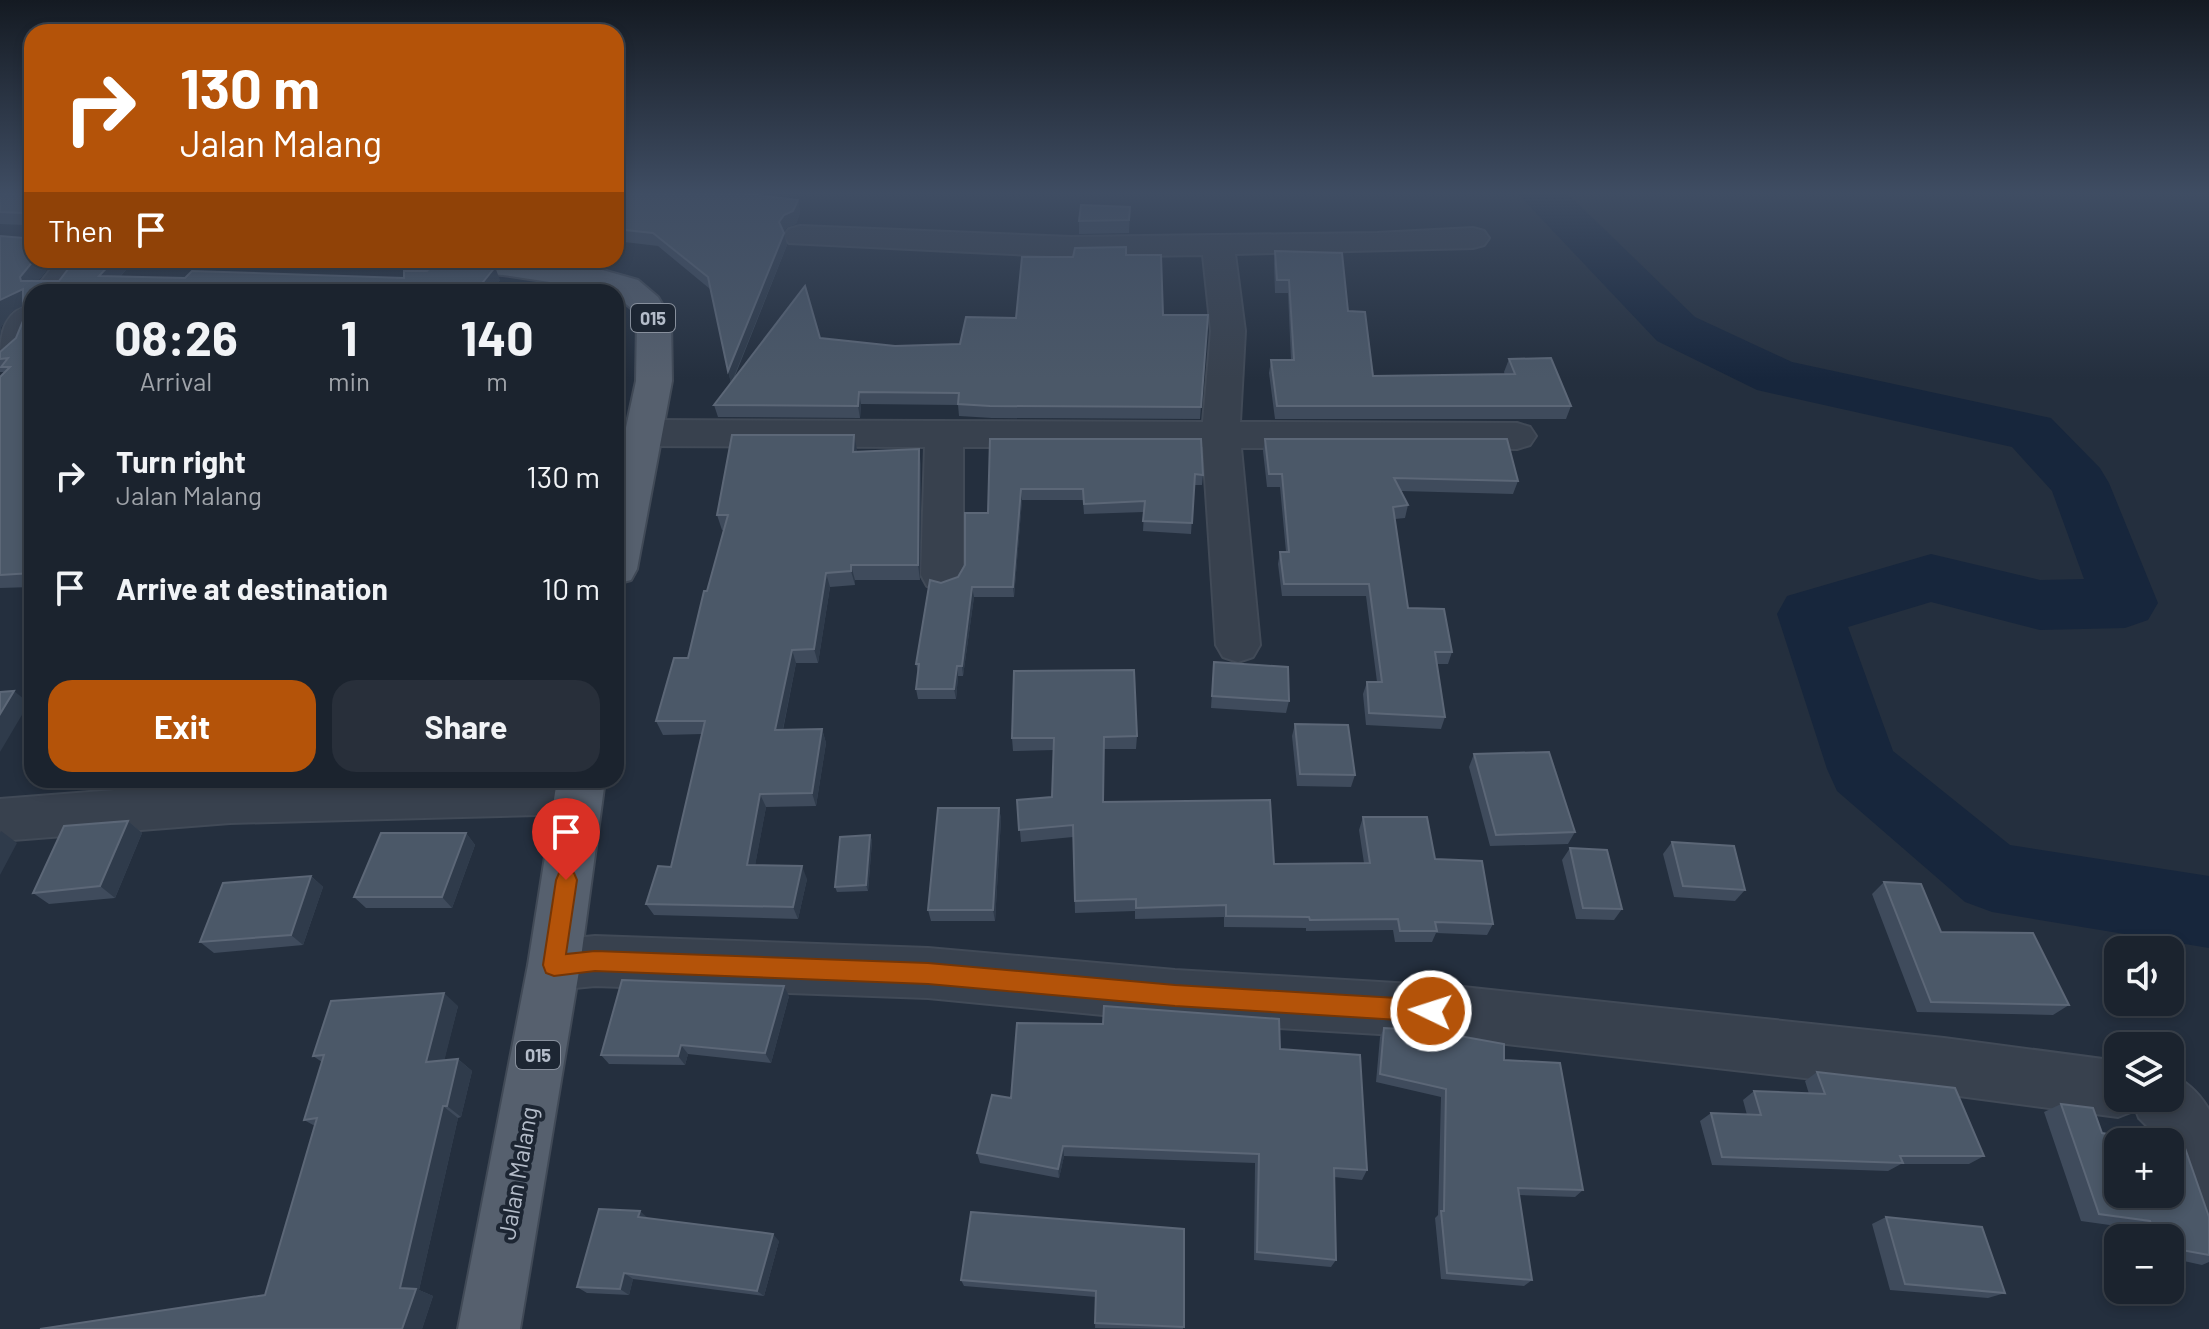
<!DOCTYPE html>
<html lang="en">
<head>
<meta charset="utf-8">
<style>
	:root { --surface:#1b232e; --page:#282f3a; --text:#f1f3f6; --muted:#a0a4aa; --line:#39404a; --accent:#b45309 }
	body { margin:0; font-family:Barlow,sans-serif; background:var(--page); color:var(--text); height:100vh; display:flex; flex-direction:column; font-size:30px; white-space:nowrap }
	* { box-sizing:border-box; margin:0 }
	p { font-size:26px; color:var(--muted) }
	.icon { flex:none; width:44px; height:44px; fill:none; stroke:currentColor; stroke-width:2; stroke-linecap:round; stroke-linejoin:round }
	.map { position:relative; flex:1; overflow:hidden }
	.side { position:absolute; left:24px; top:284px; width:600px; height:504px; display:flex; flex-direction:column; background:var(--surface); border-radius:24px; box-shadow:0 4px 12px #0003,0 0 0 2px var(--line) }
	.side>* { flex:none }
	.top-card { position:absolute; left:24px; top:24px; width:600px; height:244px; border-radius:24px; box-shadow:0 4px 12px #0003,0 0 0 2px var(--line); background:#b45309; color:#fff; overflow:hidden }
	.controls { position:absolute; left:2104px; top:936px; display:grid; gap:16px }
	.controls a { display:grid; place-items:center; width:80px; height:80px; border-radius:16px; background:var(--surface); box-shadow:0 4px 12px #0003,0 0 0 2px var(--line); font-size:40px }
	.pin { position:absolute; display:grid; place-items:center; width:68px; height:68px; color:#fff; margin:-82px -34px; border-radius:50% 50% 50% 0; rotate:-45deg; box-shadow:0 0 8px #0007 }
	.pin .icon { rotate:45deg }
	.me { position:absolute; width:88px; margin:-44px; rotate:274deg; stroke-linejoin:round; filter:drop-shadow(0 0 6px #0008) }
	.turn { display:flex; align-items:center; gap:28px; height:168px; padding:0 24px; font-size:36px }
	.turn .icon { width:104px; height:104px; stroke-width:2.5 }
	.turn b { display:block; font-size:56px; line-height:68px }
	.then { display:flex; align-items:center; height:76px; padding:0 24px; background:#0003; gap:16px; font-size:30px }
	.eta { display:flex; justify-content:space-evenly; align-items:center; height:136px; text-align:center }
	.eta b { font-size:48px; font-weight:700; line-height:56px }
	.primary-button { display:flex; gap:16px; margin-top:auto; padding:16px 24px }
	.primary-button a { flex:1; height:92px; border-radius:24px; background:var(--accent); color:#fff; font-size:32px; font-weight:700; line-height:92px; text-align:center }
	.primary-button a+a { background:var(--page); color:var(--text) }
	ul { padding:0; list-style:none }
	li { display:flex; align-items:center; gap:24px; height:112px; padding:0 24px }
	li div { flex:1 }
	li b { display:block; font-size:30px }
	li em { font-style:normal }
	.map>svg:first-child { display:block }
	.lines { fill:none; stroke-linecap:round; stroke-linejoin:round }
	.river { fill:#17263c; fill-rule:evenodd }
	.minor-casing { stroke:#414a57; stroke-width:4 }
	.major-casing { stroke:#414a57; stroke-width:4 }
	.minor { fill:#38414e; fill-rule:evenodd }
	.major { fill:#56606e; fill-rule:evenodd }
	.wall { fill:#3f4b5c }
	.shaded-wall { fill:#2f3b4b }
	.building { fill:#4b5868; stroke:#5c6777; stroke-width:2 }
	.route { fill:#b45309; stroke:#753606; stroke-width:2 }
	.labels { text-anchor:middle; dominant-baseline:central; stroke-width:8; stroke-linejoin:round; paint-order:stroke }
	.shield { fill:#1d2633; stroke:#878f9c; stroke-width:2 }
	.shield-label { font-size:18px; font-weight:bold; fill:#b4bcc9 }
	.near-street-label { font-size:24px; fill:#b4bcc9; stroke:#1d2633 }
</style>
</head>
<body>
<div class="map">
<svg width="2209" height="1329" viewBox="0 0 2209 1329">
	<rect width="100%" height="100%" fill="#242f3e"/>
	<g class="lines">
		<path class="river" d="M1517,193H1567L1695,317L1792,362L2051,418L2100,468L2109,483L2158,603L2148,620L2125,628L2040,630L1931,602L1848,627L1893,751L2010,845L2209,876V948L1992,912L1965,902L1837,791L1827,769L1777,614L1787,596L1931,554L2040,580L2084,579L2052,491L2012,447L1757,390L1657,341Z"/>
		<defs>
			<g id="minor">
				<path d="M800,226L1071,237L1377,233L1473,228L1484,231L1489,238L1484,245L1473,248L1235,254L1245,331L1240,422L1517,423L1530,427L1536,436L1530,445L1517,449L1241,448L1260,645L1253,657L1238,662L1223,657L1216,645L1203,447H963V575L957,586L942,590L927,586L921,575L925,447L643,446L630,442L624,433L630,424L643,420L1203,422L1211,331L1203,255L1071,257L789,243L784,236L789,229Z"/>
				<path d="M58,260H91L67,292H33Z"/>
				<path d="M32,304C32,331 32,358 0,366C0,339 0,312 32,304Z"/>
				<path d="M294,780H596L603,794L596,808L579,814L230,823L0,841V799L230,781Z"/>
				<path d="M595,936L928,948L1175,970L1463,987L1944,1038L2118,1061V1098H2170V1074C2188,1082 2200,1094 2209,1110V1216L2188,1208L2170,1155V1142H2163L2139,1118L2136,1110L2118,1117L1944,1094L1463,1039L1175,1022L928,998L595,986L554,990L535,982L528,965L535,948L554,940Z"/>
			</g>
			<g id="major">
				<path d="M399,260H536L599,269L638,280L658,297L671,319L672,381L637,569L631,580L616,584V474L636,381L637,319L632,309L616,296V292L503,275L415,270L404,267Z"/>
				<path d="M557,780H605L580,965L520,1329H458L528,965Z"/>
			</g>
		</defs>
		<use href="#minor" class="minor-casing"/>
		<use href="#major" class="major-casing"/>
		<use href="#minor" class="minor"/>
		<use href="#major" class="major"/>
	</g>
	<g class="wall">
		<path d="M0,193H32V260H50L52,263L38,281H59L75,260H128L131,264L120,277L185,278H404L500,280L491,292H32V587L0,588V377L5,372H0V352L16,338L23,321V306L12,311L1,327L0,336V236L24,238V225L0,224Z"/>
		<path d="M616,193L798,200L800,213L796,224L787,227L784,231L787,245L733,381L820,338L895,346L960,344L1016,318L1073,257L1126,255L1163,315H1208L1200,419L992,418L959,416L958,405L861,404L860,418L718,417L714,405L731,383L710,289L658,246L616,241Z"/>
		<path d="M1130,207L1129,233L1079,234V221Z"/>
		<path d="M1275,251L1348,311L1373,376L1505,375L1504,372L1509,359L1571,406L1566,419H1275L1269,373L1271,360H1291L1288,293H1275L1274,264Z"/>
		<path d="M990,439L1203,475L1202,485H1194L1191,534L1143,531L1144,512L1084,514L1083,500H1022L1014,597H974L963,676H958L956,699H918L916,689L918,672L916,664L941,583L958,577L988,513Z"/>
		<path d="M1265,439L1518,481L1513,494L1401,491L1408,505L1405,518L1395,519L1408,608L1452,652L1448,664H1437L1445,717L1441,729L1366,725L1363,694L1367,682H1377L1366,596H1282L1278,564L1280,552H1286L1280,487H1267L1263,451Z"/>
		<path d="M857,450V452L921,464L920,580H855V585L830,587L818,663H796L783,730L822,729L826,743L816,806L766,807L755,865L807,879L798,919L654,915L646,904L671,867L702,734L663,735L656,721L688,658L707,591L724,530H722L717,515Z"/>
		<path d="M1214,662L1289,701L1286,713L1211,708Z"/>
		<path d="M1295,724L1355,775L1351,787L1297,786L1292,736Z"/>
		<path d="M1137,736L1136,749H1104L1103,802L1274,864L1364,863L1359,830L1363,817L1435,859L1493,924L1487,935L1436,933L1432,942H1395L1393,930L1306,931V928L1224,927V917L1135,919V911L1075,913L1073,837L1021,842L1017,800L1052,797L1054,750L1013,751L1012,738Z"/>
		<path d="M1474,754L1575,832L1568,844L1490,846L1469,767Z"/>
		<path d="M999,808L1001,819L995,921H931L928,910Z"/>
		<path d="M128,821L142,833L115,898L49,904L33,893Z"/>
		<path d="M466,833L475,845L452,908H366L354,897Z"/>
		<path d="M870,835L872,841L868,891L837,892L835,887Z"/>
		<path d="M1672,842L1745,890L1735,901L1674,897L1663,854Z"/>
		<path d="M1570,848L1622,909L1614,920L1576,919L1562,860Z"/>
		<path d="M311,876L323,887L303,945L214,953L200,942Z"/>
		<path d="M1884,882L1941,932L2069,1005L2053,1015L1917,1012L1872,894Z"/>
		<path d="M789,996L771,1063L688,1054L685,1065L609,1064L601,1055Z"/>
		<path d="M458,1006L444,1060L458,1059L472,1071L461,1117L458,1118L419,1290L433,1296L422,1329H40L265,1295L315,1126L304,1120L322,1062L313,1056Z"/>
		<path d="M1384,1028L1504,1060L1583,1190L1575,1197L1519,1195L1532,1280L1524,1286L1441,1279L1435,1218L1438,1215L1441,1097L1376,1082L1380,1037Z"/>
		<path d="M1280,1049L1367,1170L1362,1180L1334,1177L1336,1260L1331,1267L1254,1260L1255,1163L1064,1156L1059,1178L980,1163L977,1153L1011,1098Z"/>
		<path d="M1817,1072L1984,1156L1969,1164H1901L1888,1171L1712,1165L1700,1121L1711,1113L1747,1115L1743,1100L1754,1091L1809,1094L1805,1081Z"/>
		<path d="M2061,1104L2102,1133L2209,1217V1262L2202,1265L2170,1258V1238H2135L2131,1228L2081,1221L2044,1112Z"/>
		<path d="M1886,1217L2005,1293L1988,1298L1890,1290L1872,1224Z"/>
		<path d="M648,1218L779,1241L764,1296L633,1279L629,1295L587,1293L577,1287Z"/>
		<path d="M1184,1229L1183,1329L1095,1328L1096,1297L964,1286L961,1280Z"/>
	</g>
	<g class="shaded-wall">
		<path d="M798,200L800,213L796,224L787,227L782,234L779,222Z"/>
		<path d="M784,233L787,245L731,384L728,371Z"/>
		<path d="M34,260H50L52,263L31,290L21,281L20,277Z"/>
		<path d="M114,260H128L131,264L109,289L99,276Z"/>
		<path d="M495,267L500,280L491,292H475Z"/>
		<path d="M23,289L32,302L12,311L1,327L0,336V300Z"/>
		<path d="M859,392L861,404L860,418L858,406Z"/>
		<path d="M854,435L857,450L856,466L853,452Z"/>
		<path d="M919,449L921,464L920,580L918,565Z"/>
		<path d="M1021,489L1022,500L1014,597L1013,587Z"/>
		<path d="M851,565L855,580V585L851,571Z"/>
		<path d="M826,573L830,587L818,663L814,649Z"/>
		<path d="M972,587L974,597L963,676L962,666Z"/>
		<path d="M792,650L796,663L780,743L775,730Z"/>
		<path d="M957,666L958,676L956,699L954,689Z"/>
		<path d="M14,691L29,703L0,752V714Z"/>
		<path d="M822,729L826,743L816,806L812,793Z"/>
		<path d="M760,794L766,807L753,877L747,865Z"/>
		<path d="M999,808L1001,819L995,921L993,910Z"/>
		<path d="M128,821L142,833L115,898L100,886Z"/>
		<path d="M1,831L17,843L0,875V833Z"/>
		<path d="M466,833L475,845L452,908L442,897Z"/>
		<path d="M870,835L872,841L868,891L866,885Z"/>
		<path d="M802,866L807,879L798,919L793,907Z"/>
		<path d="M311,876L323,887L303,945L291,935Z"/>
		<path d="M784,986L789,996L771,1063L765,1053Z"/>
		<path d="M444,993L458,1006L441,1074L426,1062Z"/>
		<path d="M681,1045L688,1054L685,1065L678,1056Z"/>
		<path d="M458,1059L472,1071L461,1117L447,1106Z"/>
		<path d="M443,1106L458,1118L419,1290L433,1296L422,1329H402L400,1288Z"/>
		<path d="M1063,1146L1064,1156L1059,1178L1058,1169Z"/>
		<path d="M640,1211L648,1218L638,1217Z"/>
		<path d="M773,1234L779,1241L764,1296L757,1291Z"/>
		<path d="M624,1273L633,1279L629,1295L620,1289Z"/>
	</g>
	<g class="building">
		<path d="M0,193H32L31,250L32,260H34L20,277L21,281H59L75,260H114L99,276L185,278L192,271L404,278V271H427L435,262L495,267L475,292H32V573L0,575V377L10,367H1L8,358L0,359V352L16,338L23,321V289L0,300V236L24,238V213L0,212Z"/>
		<path d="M616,193H743L798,200L793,211L784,215L779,222L784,233L728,371L708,277L653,233L616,229Z"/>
		<path d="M1081,205L1130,207L1129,220L1079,221Z"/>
		<path d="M1126,247V255H1161L1163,315H1208L1201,407L990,406L958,404L959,393L859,392L858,406L714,405L805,286L820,338L895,346L960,344L966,317L1016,318L1022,257H1073L1075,248Z"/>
		<path d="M1275,251L1342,253L1348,311L1365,312L1373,376L1515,374L1509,359L1551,358L1571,406H1277L1271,360H1294L1289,280H1277Z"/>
		<path d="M732,435H854L853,452L919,449L918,565H851V571L826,573L814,649L792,650L775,730L822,729L812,793L760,794L747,865L802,866L793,907L646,904L658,866L671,867L705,721H656L674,658H688L704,591H707L728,515H717Z"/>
		<path d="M990,439H1201L1203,475L1195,474L1192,523L1143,521L1145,501L1084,504L1083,489H1021L1013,587H972L962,666H957L954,689H916L919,664H916L930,580L941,583L958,577L965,565V513H988Z"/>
		<path d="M1265,439H1507L1518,481L1394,478L1408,505L1393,507L1408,608L1444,609L1452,652H1435L1445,717L1369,713L1367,682H1382L1369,584H1284L1280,552H1289L1282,474H1269Z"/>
		<path d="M1214,662L1288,667L1289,701L1212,696Z"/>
		<path d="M1134,670L1137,736L1104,737L1103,802L1270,800L1274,864L1370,863L1363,817H1427L1435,859L1482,861L1493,924L1435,922L1437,931H1400L1398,919L1310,920L1309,917L1226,916V905L1136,908V899L1075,901L1073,825L1019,830L1017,800L1052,797L1054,738H1012L1014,671Z"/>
		<path d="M14,691L0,714V692Z"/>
		<path d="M1295,724L1348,725L1355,775L1300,774Z"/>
		<path d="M1549,752L1575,832L1496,835L1474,754Z"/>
		<path d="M938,808H999L993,910H928Z"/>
		<path d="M128,821L100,886L33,893L64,826Z"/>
		<path d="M381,833H466L442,897H354Z"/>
		<path d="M870,835L866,885L835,887L840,837Z"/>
		<path d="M1672,842L1734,846L1745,890L1683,886Z"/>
		<path d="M1570,848L1607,850L1622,909L1583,908Z"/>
		<path d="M311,876L291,935L200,942L223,883Z"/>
		<path d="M1884,882L1921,884L1941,932L2033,933L2069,1005L1931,1002Z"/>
		<path d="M622,980L784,986L765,1053L681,1045L678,1056L601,1055Z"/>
		<path d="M444,993L426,1062L458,1059L447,1106H443L400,1288L416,1289L402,1329H40L265,1295L317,1118L304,1120L324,1055L313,1056L331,1001Z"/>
		<path d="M1104,1006L1279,1019L1280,1049L1360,1055L1367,1170L1334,1168L1336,1260L1257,1252L1259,1154L1063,1146L1058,1169L977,1153L992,1095L1011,1098L1017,1023L1103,1024Z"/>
		<path d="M1384,1028L1432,1031L1504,1044V1060L1560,1063L1583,1190L1518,1188L1532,1280L1447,1273L1441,1211H1444L1446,1089L1380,1074Z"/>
		<path d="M1817,1072L1955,1088L1984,1156H1900L1903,1163L1722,1157L1711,1113L1761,1115L1754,1091L1825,1094Z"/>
		<path d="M2061,1104L2093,1108L2102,1133L2153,1142H2118V1194H2170V1145L2185,1148L2209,1217V1255L2170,1248V1238H2156L2150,1221L2099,1214Z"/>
		<path d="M599,1209L640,1211L638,1217L773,1234L757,1291L624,1273L620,1289L577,1287Z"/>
		<path d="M971,1212L1184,1229V1327L1095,1323L1096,1291L961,1280Z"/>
		<path d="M1886,1217L1982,1227L2005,1293L1905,1284Z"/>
	</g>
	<linearGradient id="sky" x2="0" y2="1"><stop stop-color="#141a22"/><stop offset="0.51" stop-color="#3f4d63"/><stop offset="1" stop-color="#3f4d63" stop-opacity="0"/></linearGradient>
	<rect width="2209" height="379" fill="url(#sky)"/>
	<path class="route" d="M566,870L574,873L577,880L566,954L595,951L928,963L1175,985L1431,1000L1439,1004L1442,1011L1439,1019L1431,1022L1175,1006L928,984L595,971L554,976L546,973L543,965L556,880L559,873Z"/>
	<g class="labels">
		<g class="shield">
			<rect x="631" y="304" width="44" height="28" rx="6"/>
			<rect x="516" y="1041" width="44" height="28" rx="6"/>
		</g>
		<g class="shield-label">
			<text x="653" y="318">015</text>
			<text x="538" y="1055">015</text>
		</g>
		<g class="near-street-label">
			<text transform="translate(517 1173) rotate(-80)">Jalan Malang</text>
		</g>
	</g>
</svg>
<div class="controls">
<a><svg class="icon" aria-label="sound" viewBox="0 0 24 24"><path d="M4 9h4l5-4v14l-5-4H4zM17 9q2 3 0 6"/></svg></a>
<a><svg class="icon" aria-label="layers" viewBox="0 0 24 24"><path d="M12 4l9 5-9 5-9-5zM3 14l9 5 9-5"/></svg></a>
<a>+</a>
<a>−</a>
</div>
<div class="pin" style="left:566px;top:880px;background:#d93025"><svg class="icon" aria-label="arrive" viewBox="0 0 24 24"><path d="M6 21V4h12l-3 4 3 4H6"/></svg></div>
<svg class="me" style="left:1431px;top:1011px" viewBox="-20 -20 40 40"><circle r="17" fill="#b45309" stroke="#fff" stroke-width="3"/><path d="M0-11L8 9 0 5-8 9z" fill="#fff"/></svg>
<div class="top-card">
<div class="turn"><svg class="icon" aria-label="right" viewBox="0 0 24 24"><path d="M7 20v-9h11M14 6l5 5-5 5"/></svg><div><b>130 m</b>Jalan Malang</div></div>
<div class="then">Then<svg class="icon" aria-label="arrive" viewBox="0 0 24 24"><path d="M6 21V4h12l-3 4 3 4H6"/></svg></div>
</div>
<section class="side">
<div class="eta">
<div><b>08:26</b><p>Arrival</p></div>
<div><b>1</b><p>min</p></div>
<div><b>140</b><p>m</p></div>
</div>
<ul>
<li><svg class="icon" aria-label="right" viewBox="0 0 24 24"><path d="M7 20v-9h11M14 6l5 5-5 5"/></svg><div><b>Turn right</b><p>Jalan Malang</p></div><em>130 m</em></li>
<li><svg class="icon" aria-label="arrive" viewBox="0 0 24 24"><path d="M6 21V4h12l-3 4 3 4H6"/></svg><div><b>Arrive at destination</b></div><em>10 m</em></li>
</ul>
<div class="primary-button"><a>Exit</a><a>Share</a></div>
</section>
</div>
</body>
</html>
